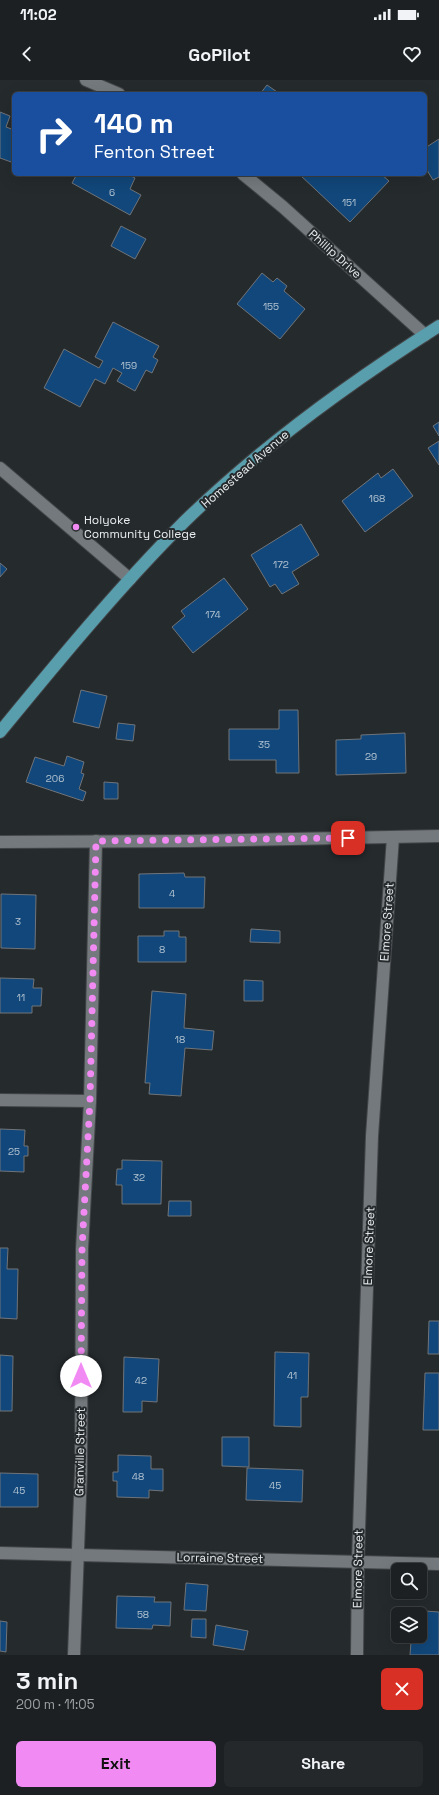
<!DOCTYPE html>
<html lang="en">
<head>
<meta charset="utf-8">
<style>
	:root { --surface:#1c2022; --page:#25282a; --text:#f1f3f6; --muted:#a0a3a5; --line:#3a3e40; --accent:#f28af3 }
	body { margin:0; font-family:"Space Grotesk",sans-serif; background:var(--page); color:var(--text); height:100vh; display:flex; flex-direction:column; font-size:15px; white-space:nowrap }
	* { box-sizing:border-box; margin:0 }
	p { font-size:13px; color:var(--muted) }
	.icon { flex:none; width:22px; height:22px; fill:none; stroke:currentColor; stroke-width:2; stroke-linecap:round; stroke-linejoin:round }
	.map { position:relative; height:1575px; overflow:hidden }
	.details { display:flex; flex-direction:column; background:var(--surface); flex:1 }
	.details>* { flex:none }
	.guide { position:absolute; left:12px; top:12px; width:415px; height:84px; border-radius:6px; box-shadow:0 4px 16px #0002,0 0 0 1px var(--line); background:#1a4fa0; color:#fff; overflow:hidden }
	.fabs { position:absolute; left:391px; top:1483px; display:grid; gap:8px }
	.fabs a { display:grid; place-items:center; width:36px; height:36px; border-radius:6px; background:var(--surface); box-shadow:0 4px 16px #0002,0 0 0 1px var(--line); font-size:20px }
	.pin { position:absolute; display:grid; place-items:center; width:34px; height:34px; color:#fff; margin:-17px; border-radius:8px; box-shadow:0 2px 6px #0006 }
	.me { position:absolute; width:44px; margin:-22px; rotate:0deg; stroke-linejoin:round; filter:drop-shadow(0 0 3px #0008) }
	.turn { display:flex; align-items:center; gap:14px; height:84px; padding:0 16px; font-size:18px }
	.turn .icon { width:52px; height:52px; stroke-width:2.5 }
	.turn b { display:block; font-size:28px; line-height:34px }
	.round { display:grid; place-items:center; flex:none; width:42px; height:42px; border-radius:6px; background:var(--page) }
	.headline { display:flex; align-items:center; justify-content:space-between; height:68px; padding:0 16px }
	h1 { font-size:24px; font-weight:700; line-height:30px }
	.cta { display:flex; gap:8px; margin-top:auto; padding:8px 16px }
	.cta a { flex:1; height:46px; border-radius:6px; background:var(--accent); color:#111; font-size:16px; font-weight:700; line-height:46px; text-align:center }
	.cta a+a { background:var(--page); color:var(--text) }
	.status { display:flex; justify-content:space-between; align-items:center; height:28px; padding:0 20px; background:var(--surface); direction:ltr }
	.status svg { height:11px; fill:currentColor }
	header { display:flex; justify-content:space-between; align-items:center; height:52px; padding:0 16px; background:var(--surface); font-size:18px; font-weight:700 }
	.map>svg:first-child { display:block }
	.building { fill:#11477a; stroke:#707479 }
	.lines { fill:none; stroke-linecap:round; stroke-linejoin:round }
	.lane-casing { stroke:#434649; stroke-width:14 }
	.street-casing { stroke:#434649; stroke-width:14 }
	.primary-casing { stroke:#434649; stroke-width:14 }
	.lane { stroke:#73797c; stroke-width:12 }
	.street { stroke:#73797c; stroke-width:12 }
	.primary { stroke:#599ead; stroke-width:12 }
	.route { stroke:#f28af3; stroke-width:7; stroke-dasharray:0 12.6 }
	.poi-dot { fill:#f28af3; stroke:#252a2d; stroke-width:1.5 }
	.labels { text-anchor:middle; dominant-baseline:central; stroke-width:4; stroke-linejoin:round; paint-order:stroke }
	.number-label { font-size:10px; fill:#b3c3d1 }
	.street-label { font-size:12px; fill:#e9ecee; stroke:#252a2d }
	.poi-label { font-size:12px; fill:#e9ecee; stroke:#252a2d; text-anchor:start }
</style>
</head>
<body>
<div class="status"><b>11:02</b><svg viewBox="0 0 49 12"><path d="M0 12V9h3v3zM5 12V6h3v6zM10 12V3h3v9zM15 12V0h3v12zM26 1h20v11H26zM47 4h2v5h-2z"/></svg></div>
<header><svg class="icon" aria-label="back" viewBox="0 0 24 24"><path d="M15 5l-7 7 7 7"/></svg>GoPilot<svg class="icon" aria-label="heart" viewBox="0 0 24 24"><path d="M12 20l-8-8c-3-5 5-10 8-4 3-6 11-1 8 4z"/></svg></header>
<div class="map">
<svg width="439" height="1575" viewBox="0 0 439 1575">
	<rect width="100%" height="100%" fill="#252a2d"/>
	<g class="building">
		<path d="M267,5L280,14H260Z"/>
		<path d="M0,32L10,36L6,47L14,50V83L0,78Z"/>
		<path d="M439,59V97L433,100L425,87V68Z"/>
		<path d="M77,94H127L135,98L130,109L141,115L130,135L72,103Z"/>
		<path d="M299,94H381L389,101L350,142Z"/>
		<path d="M121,146L146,159L135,179L111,166Z"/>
		<path d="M262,193L273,202L277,198L287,206L284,211L305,229L280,259L237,224Z"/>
		<path d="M113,242L159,266L153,277L158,280L152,293L146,290L135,311L117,301L122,293L113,288L105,304L95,299L80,327L44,308L64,269L99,288L103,281L95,277Z"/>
		<path d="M439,342V356L433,346Z"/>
		<path d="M439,361V385L428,368Z"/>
		<path d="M393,389L413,416L365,452L342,421L378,393L381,398Z"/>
		<path d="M301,444L319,475L292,492L299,504L282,514L275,504L270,507L251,475Z"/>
		<path d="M0,483L7,489L0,497Z"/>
		<path d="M224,498L248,529L193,573L172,547L185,536L181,531Z"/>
		<path d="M81,610L107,616L99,648L73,642Z"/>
		<path d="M279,630H298L299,693H276V680H229V649H279Z"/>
		<path d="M118,643L135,645L133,661L116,659Z"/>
		<path d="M405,653L406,693L336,695V660L361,659V655Z"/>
		<path d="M67,676L84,682L81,693L84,694L79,709L86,712L83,721L26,702L35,677L64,686Z"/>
		<path d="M104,702L118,703V719H104Z"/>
		<path d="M184,793L185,797H205L204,828H139V794Z"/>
		<path d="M1,814L36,815L35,869L1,868Z"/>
		<path d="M251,849L280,851V863L250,862Z"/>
		<path d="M164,851H179V857H186V882H138V856H164Z"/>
		<path d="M0,898L34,899L33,908H42L41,926H32V933H0Z"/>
		<path d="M244,900L263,901V921H244Z"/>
		<path d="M152,911L186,914L184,948L214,951L212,970L185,968L181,1016L149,1014L150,1003H145Z"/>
		<path d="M0,1049L25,1050L24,1066H28V1076H24V1092L0,1091Z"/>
		<path d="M122,1080L162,1081L161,1124H122V1105H116L117,1089H122Z"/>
		<path d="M169,1121H191V1136H168Z"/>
		<path d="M0,1168H8L7,1189H18L17,1239L0,1238Z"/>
		<path d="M429,1241H439V1274H428Z"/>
		<path d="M275,1272L309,1273L308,1317H301V1347L274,1346Z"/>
		<path d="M0,1275L13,1276L12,1331H0Z"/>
		<path d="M124,1277L159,1279L157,1322L142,1321V1332H123Z"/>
		<path d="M425,1293H439V1350H423Z"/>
		<path d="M222,1357H249V1387L222,1386Z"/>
		<path d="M118,1375L151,1376V1389H163V1411L149,1410V1418L117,1417V1401H113V1392H118Z"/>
		<path d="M247,1388L303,1390L302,1422L246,1420Z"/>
		<path d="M0,1393L38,1394V1427H0Z"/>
		<path d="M186,1503L208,1505L206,1531L184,1530Z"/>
		<path d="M117,1516L155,1517L154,1522H171L170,1546L153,1545L152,1549L116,1548Z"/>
		<path d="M411,1530L439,1532V1575H410L411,1562L402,1561L403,1556H420V1534H411Z"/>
		<path d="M192,1539H206V1558L191,1557Z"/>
		<path d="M0,1541L7,1542L6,1572L0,1571Z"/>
		<path d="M216,1545L248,1551L244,1570L213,1565Z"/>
	</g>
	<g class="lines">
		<defs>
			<path id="lane" d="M0,1020L90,1021"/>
			<g id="street">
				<path d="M86,0L119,14"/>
				<path d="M243,94L283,127L425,255"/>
				<path d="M0,388L130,499"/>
				<path d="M0,762L190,761L439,756"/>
				<path d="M0,1473L439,1484"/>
				<path d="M74,1575L81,1391L82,1169L90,1021L96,761"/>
				<path d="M357,1575L358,1481L372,1056L393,757"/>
			</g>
			<path id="primary" d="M0,652C59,580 119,507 185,441C262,366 349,303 439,246"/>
		</defs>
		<use href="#lane" class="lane-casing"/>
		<use href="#street" class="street-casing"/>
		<use href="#primary" class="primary-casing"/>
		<use href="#lane" class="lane"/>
		<use href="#street" class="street"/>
		<use href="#primary" class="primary"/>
	</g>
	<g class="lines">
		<path class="route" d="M81,1296L82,1169L90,1021L96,761L348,758"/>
	</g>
	<circle class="poi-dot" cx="76" cy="447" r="4"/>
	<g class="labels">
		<g class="number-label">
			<text x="112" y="112">6</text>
			<text x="349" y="122">151</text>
			<text x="271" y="226">155</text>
			<text x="129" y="285">159</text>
			<text x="377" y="418">168</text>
			<text x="281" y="484">172</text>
			<text x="213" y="534">174</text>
			<text x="264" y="664">35</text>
			<text x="371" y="676">29</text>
			<text x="55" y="698">206</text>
			<text x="172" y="813">4</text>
			<text x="18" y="841">3</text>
			<text x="162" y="869">8</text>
			<text x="21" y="917">11</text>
			<text x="180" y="959">18</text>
			<text x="14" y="1071">25</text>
			<text x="139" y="1097">32</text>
			<text x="292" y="1295">41</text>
			<text x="141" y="1300">42</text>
			<text x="138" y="1396">48</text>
			<text x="275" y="1405">45</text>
			<text x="19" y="1410">45</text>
			<text x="143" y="1534">58</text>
		</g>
		<g class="street-label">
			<text transform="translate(335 174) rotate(42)">Phillip Drive</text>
			<text transform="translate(245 389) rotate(-41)">Homestead Avenue</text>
			<text transform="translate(387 842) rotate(-86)">Elmore Street</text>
			<text transform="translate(369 1166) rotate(-88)">Elmore Street</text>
			<text transform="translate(80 1372) rotate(-89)">Granville Street</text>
			<text transform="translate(220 1478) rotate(1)">Lorraine Street</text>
			<text transform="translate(358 1489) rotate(-89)">Elmore Street</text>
		</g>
		<g class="poi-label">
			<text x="84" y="440">Holyoke<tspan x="84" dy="14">Community College</tspan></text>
		</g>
	</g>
</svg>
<div class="fabs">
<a><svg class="icon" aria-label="search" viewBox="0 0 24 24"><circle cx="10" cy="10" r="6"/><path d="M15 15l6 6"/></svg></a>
<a><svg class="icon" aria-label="layers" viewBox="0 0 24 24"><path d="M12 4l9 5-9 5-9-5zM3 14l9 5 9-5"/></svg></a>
</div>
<div class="pin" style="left:348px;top:758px;background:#d93025"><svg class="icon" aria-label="arrive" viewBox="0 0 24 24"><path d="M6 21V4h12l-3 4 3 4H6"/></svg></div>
<svg class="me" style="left:81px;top:1296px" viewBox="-20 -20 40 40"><circle r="19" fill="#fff"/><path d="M0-13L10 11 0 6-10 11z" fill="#f28af3"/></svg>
<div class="guide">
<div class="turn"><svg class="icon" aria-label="right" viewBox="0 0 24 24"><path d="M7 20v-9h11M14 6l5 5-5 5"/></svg><div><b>140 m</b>Fenton Street</div></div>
</div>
</div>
<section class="details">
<div class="headline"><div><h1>3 min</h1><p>200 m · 11:05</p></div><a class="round" style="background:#d93025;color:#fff"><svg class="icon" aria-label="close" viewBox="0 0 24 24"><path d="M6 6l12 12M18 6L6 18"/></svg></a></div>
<div class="cta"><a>Exit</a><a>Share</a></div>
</section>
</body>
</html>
